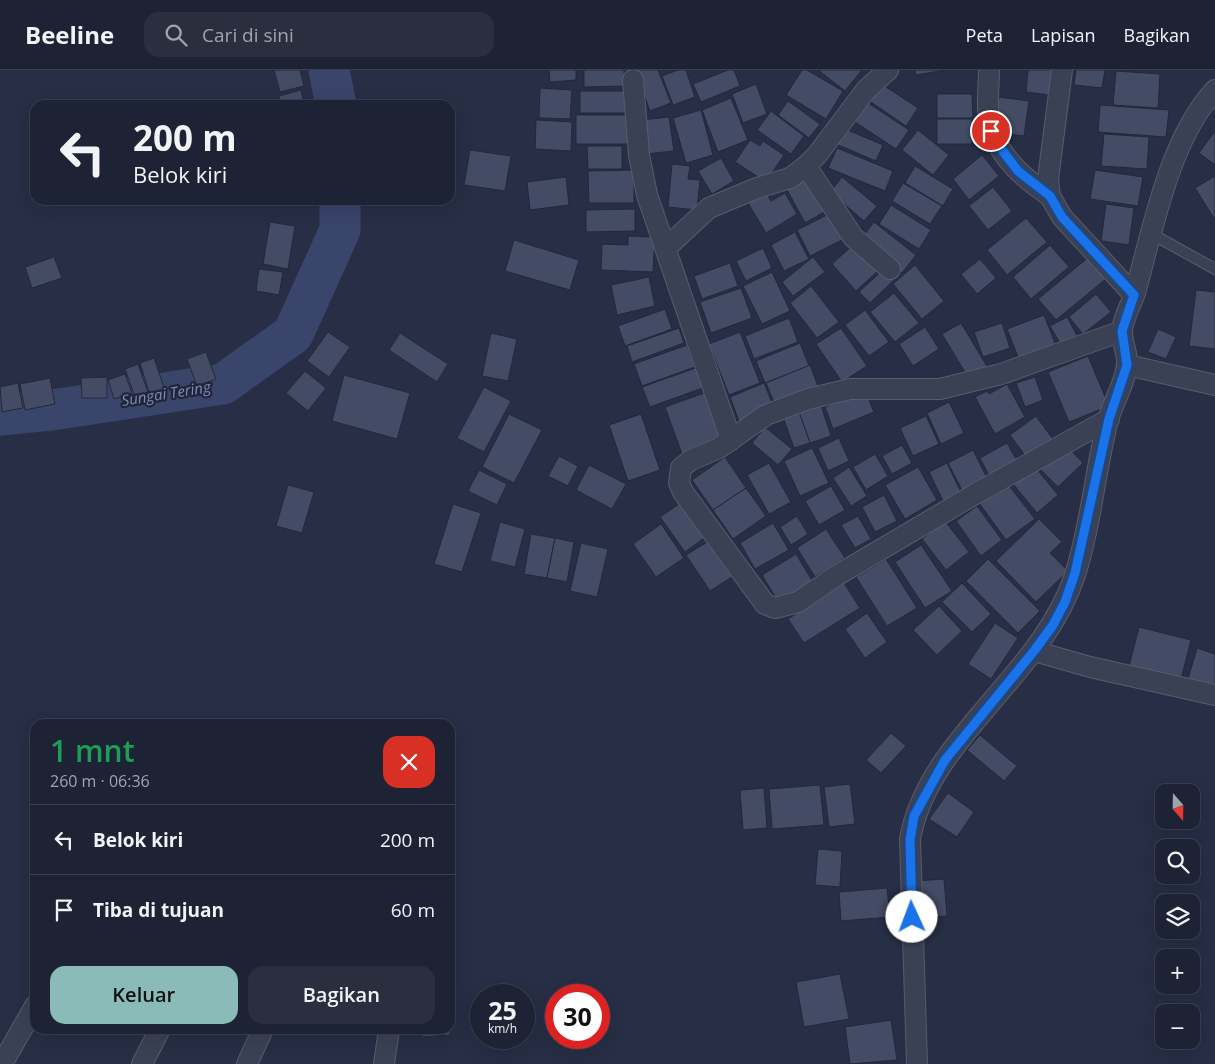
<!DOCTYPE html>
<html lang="id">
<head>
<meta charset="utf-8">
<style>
	:root { --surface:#1d2234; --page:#2a2f40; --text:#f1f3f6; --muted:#a0a4ac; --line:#3b3f4f; --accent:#8bbbb9 }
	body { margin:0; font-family:"Open Sans",sans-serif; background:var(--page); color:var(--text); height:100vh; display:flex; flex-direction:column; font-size:19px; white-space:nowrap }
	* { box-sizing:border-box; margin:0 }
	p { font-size:16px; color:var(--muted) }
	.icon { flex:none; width:28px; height:28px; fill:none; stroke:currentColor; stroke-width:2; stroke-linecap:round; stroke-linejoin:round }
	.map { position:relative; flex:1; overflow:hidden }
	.panel { position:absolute; left:30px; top:649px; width:425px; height:315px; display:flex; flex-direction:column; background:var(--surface); border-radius:15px; box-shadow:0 5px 20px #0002,0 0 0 1px var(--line) }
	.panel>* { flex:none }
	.guide { position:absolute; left:30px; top:30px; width:425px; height:105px; border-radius:15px; box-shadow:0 5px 20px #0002,0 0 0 1px var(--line); background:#1d2234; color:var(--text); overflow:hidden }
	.needle { width:32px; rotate:160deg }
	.tools { position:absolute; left:1155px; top:714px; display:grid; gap:10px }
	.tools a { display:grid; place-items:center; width:45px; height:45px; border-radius:10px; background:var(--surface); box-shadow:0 5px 20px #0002,0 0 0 1px var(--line); font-size:25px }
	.speed { position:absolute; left:470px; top:914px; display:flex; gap:10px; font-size:25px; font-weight:700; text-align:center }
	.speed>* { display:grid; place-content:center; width:65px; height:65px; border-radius:50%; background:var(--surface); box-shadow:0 5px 20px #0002,0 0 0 1px var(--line); line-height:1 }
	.speed small { font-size:12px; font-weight:400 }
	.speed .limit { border:8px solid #d22; background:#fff; color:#111 }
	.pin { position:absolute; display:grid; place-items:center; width:42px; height:42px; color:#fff; margin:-21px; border:2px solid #fff; border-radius:50%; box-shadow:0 1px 5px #0007 }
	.me { position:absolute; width:55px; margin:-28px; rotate:358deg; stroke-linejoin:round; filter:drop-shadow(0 0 4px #0008) }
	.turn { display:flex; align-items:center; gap:18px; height:105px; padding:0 20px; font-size:22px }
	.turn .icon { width:65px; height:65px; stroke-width:2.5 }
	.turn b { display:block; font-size:35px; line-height:42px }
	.round { display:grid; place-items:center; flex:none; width:52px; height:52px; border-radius:15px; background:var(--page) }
	.head { display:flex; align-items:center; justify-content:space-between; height:85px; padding:0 20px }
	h1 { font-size:30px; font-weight:600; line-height:38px; color:#1e9e55 }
	.cta { display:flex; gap:10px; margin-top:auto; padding:10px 20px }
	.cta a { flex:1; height:58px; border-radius:15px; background:var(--accent); color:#111; font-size:20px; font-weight:600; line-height:58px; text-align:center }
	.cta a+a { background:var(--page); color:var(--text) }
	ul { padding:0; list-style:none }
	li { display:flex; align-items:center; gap:15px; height:70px; padding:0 20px; border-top:1px solid var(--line) }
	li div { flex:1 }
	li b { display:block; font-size:19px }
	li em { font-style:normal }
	header { display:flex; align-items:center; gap:30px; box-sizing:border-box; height:70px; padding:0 25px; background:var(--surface); border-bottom:1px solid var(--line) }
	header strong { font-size:24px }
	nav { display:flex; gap:28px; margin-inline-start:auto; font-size:18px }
	.search { width:350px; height:45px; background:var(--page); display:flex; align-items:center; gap:12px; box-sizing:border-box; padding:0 18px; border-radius:15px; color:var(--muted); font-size:19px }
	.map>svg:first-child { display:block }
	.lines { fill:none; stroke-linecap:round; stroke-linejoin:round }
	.river { stroke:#3a456c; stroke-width:41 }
	.building { fill:#434b65; stroke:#22283c }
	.lane-casing { stroke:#575c6f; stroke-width:12 }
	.street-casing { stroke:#575c6f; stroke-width:22 }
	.lane { stroke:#3b4154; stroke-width:10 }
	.street { stroke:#3b4154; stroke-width:20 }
	.route-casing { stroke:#114b97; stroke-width:12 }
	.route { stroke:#1a73e8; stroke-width:9 }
	.labels { text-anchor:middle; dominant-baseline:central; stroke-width:4.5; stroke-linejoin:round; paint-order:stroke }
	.water-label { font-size:15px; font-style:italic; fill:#7f8cb5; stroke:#20253a }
</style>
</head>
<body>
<header>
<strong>Beeline</strong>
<div class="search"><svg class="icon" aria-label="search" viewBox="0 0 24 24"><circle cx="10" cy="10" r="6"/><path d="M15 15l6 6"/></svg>Cari di sini</div>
<nav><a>Peta</a><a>Lapisan</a><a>Bagikan</a></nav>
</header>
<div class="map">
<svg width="1215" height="994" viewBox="0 0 1215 994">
	<rect width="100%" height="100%" fill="#272e45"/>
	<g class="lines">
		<g class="river">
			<path d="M329,0L336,35"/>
			<path d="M0,345L52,340L223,314L293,264L340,160V130"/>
		</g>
	</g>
	<g class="building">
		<path d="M274,0H300L304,16L280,22Z"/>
		<path d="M549,0H576V10L550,12Z"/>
		<path d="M584,0H624L625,16L584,17Z"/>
		<path d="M635,0H658L671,33L650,41Z"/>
		<path d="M678,0H686L695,27L673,35L662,6Z"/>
		<path d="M728,0H734L740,16L701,32L693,14Z"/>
		<path d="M802,0H807L843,21L826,49L786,25Z"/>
		<path d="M818,0H862L845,21Z"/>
		<path d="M915,0H946L916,5Z"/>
		<path d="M1028,0H1053L1050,25L1026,22Z"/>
		<path d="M1076,0H1105L1102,18L1074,15Z"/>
		<path d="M1116,1L1160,4L1158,38L1113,35Z"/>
		<path d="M880,13L918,38L906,56L868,30Z"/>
		<path d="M756,14L767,44L743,53L732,24Z"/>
		<path d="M540,18L572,20L570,49L539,48Z"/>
		<path d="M301,20L304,35H281L279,26Z"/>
		<rect x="580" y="21" width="47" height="22"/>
		<path d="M937,24H972L973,48H937Z"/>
		<path d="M999,27L1029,31L1024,66L995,62Z"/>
		<path d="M731,28L748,70L718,82L702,40Z"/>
		<path d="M788,31L820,54L809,68L778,45Z"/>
		<path d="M868,33L909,60L896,79L855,52Z"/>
		<path d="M1100,35L1169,40L1166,67L1098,62Z"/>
		<path d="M701,40L713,85L686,93L673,48Z"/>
		<path d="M771,41L804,66L791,84L757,60Z"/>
		<rect x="576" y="45" width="53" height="29"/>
		<path d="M669,47L674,81L646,84L642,50Z"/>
		<rect x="937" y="49" width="35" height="25"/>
		<path d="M536,50L572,52L571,81L535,79Z"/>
		<path d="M843,58L883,75L876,91L836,74Z"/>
		<path d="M918,60L949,85L933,105L902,80Z"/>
		<path d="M1215,61V92L1214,94L1199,83Z"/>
		<path d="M1104,64L1149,67L1147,99L1101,96Z"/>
		<path d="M750,70L760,76L763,71L784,85L766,112L735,92Z"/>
		<path d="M450,75L454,76L450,106Z"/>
		<path d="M587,76H622V99H588Z"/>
		<path d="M837,78L893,101L885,121L828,98Z"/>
		<path d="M470,80L511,86L505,121L464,115Z"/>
		<path d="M982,85L999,106L969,130L953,109Z"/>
		<path d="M721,88L734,111L712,124L698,101Z"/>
		<path d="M672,94L690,96L688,109L700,110L697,140L668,137Z"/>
		<path d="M915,96L953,119L943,136L905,113Z"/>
		<path d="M634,100V133H589L588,101Z"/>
		<path d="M1095,100L1143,107L1138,136L1090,129Z"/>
		<path d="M806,104L826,141L805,153L785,116Z"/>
		<path d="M1215,106V150L1195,118Z"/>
		<path d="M566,107L569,135L530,140L527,112Z"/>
		<path d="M842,107L877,136L864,151L830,122Z"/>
		<path d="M903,113L942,136L930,154L892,131Z"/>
		<path d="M993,117L1012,141L988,160L969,136Z"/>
		<path d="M766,122L771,131L785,123L797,144L766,163L748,133Z"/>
		<path d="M1106,134L1134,138L1129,175L1101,171Z"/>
		<path d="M891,135L931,160L919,179L879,154Z"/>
		<path d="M635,139V161L586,162V140Z"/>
		<path d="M829,144L842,170L810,186L797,160Z"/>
		<path d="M1026,148L1047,172L1007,205L987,180Z"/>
		<path d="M270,152L295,156L288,199L263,194Z"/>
		<path d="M874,152L916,185L902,203L860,170Z"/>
		<path d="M795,162L809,189L784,201L771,175Z"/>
		<path d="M628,166L655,167L653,202L601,200L602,174L628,175Z"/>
		<path d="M514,170L579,190L570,220L505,201Z"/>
		<path d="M854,174L878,201L856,221L832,194Z"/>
		<path d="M1050,175L1069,197L1031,229L1013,207Z"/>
		<path d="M763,178L772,198L746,211L736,191Z"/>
		<path d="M1090,186L1107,208L1056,250L1038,229Z"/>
		<path d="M54,187L62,208L32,218L25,197Z"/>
		<path d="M813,187L825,202L793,226L782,212Z"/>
		<path d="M980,189L996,208L977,224L961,204Z"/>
		<path d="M730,193L738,216L702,229L694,206Z"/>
		<path d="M915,195L944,231L922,249L893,214Z"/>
		<path d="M886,197L896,208L870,233L859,222Z"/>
		<path d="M259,199L283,202L279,225L256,221Z"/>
		<path d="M772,202L790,241L762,254L743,216Z"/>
		<path d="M649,207L655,236L617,245L611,215Z"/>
		<path d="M811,216L839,252L817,268L790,233Z"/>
		<path d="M741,218L752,248L711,263L700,232Z"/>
		<path d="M1196,220L1215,222V279L1189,276Z"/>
		<path d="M894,223L919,253L895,272L870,242Z"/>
		<path d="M1096,224L1111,242L1083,264L1069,247Z"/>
		<path d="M665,239L672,259L625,276L618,256Z"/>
		<path d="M865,240L889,272L869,286L845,255Z"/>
		<path d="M1044,245L1057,278L1020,292L1007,259Z"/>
		<path d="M1067,247L1080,271L1064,280L1050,256Z"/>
		<path d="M789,248L798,272L754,289L745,266Z"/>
		<path d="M961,253L988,298L969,309L942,264Z"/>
		<path d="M1002,253L1010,278L983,287L974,262Z"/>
		<path d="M925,257L939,279L913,296L899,274Z"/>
		<path d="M679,258L684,273L632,292L627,276Z"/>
		<path d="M841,258L867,296L842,312L816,274Z"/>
		<path d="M1158,259L1176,267L1166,289L1148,282Z"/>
		<path d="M328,262L350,277L329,307L307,291Z"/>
		<path d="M740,262L760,313L729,325L709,274Z"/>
		<path d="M400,263L448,294L437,312L389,280Z"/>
		<path d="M491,263L517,269L508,311L482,306Z"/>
		<path d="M800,273L809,296L765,313L756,291Z"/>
		<path d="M687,275L695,297L642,316L634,294Z"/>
		<path d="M206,282L216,309L197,316L187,289Z"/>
		<path d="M1088,286L1109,336L1069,352L1048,302Z"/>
		<path d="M154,288L165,320L150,325L140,293Z"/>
		<path d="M138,294L148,322L135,327L125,299Z"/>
		<path d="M704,295L711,315L650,337L642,317Z"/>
		<path d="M810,295L819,319L776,337L766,313Z"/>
		<path d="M305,301L326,318L308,341L286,323Z"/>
		<path d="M125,304L132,323L114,329L108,310Z"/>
		<path d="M344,305L410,323L397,369L332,351Z"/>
		<path d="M107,307V328H82L81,308Z"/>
		<path d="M1035,307L1043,330L1025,337L1016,313Z"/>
		<path d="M50,308L55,334L25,340L20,314Z"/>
		<path d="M18,313L23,338L2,342L0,317Z"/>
		<path d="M764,313L775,340L740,354L730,327Z"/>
		<path d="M1007,314L1025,347L995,364L975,327L987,321L989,324Z"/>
		<path d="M484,317L511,331L484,382L457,368Z"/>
		<path d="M865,321L874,342L833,359L825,337Z"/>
		<path d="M707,322L724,369L682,384L665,337Z"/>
		<path d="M949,332L964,363L941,374L927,343Z"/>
		<path d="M821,335L831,366L810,373L799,342Z"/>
		<path d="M799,342L810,373L794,378L783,347Z"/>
		<path d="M509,344L542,360L514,413L482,397Z"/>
		<path d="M641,344L660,400L628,411L609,355Z"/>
		<path d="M926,346L939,374L913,386L900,358Z"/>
		<path d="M1036,346L1055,372L1029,391L1010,365Z"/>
		<path d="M765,357L792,379L778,395L752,373Z"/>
		<path d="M839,368L849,391L828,401L818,378Z"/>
		<path d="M1007,373L1020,396L992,411L980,388Z"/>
		<path d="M902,375L912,393L892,404L882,386Z"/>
		<path d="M1066,375L1083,393L1058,417L1041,400Z"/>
		<path d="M812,378L829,413L800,426L784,391Z"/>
		<path d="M973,380L990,414L965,426L948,393Z"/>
		<path d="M875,384L888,406L866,420L853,397Z"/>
		<path d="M559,386L578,396L568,416L548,406Z"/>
		<path d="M725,387L746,418L713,440L692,410Z"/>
		<path d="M769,393L791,432L769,444L747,405Z"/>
		<path d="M947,393L962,424L944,433L929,402Z"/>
		<path d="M589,395L626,414L612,439L576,420Z"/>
		<path d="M849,397L867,426L851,436L833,408Z"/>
		<path d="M918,397L937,430L905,449L885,415Z"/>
		<path d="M1035,397L1058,425L1037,443L1013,414Z"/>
		<path d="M479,400L507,414L497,435L468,421Z"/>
		<path d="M1007,413L1035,449L1006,470L979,433Z"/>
		<path d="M288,415L314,422L302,463L276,456Z"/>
		<path d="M831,416L845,440L819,455L805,431Z"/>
		<path d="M746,418L766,446L733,469L713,440Z"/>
		<path d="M884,425L897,451L875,462L862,437Z"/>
		<path d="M686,429L711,463L685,482L660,447Z"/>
		<path d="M453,434L481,443L462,502L434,494Z"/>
		<path d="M977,436L1002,470L981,486L956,451Z"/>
		<path d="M797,446L808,464L791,475L780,457Z"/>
		<path d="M858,446L871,469L855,478L841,455Z"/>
		<path d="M1039,449L1062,472L1050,483L1068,501L1036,532L996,491Z"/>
		<path d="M945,451L969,482L946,500L922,469Z"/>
		<path d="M500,452L525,459L515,497L490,491Z"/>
		<path d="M773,453L789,480L755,499L740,473Z"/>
		<path d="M661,454L684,488L656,507L633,474Z"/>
		<path d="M826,459L845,488L815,507L797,478Z"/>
		<path d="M531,464L555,468L547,508L524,504Z"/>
		<path d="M555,468L574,472L567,512L547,508Z"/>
		<path d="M712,469L735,505L710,521L686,485Z"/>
		<path d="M581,473L608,479L597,527L570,521Z"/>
		<path d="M921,475L952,521L925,538L895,492Z"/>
		<path d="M796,484L813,512L779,533L762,505Z"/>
		<path d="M886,489L917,538L887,556L856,507Z"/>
		<path d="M988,489L1040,541L1018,563L966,511Z"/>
		<path d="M844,513L860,538L804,573L788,549Z"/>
		<path d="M962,513L991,544L972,562L942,532Z"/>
		<path d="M939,536L962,561L937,585L913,560Z"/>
		<path d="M867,543L887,572L865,588L845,559Z"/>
		<path d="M995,553L1018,568L991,609L968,594Z"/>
		<path d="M1139,557L1191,570L1180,613L1128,600Z"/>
		<path d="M1197,578L1215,584V616L1188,609Z"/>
		<path d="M891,663L906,676L881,703L866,690Z"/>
		<path d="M980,665L1017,696L1004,711L967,680Z"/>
		<path d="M850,714L855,754L829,757L824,717Z"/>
		<path d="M820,715L824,755L772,759L769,719Z"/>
		<path d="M764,718L767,758L743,760L740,720Z"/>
		<path d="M948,723L974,742L957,767L929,749Z"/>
		<path d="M818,779L842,781L840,817L815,815Z"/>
		<path d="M944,809L947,846L918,848L915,811Z"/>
		<path d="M887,818L890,847L841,851L839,822Z"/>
		<path d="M840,904L849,949L804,957L796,912Z"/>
		<path d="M891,950L897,990L850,994L845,957Z"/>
		<path d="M333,959H371L370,964Z"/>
		<path d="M422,959H450V965L422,967Z"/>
	</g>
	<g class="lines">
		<defs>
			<path id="lane" d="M1150,163L1215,199"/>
			<g id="street">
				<path d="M989,0C989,19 985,44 992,61C1002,90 1026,110 1050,126"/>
				<path d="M1062,0L1048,109L1050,126L1062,147L1134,225"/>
				<path d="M633,10L639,85L647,125L731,370"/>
				<path d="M806,96L853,167L890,199"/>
				<path d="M666,178L709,138L757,118L790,108L806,96L817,85L866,20L888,0"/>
				<path d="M1127,295L1215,315"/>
				<path d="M1109,349L975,424L836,506L798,532L775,538L765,534L683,422L679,413L681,398L691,390L719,378L766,345L808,329L850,319H940L1001,304L1122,261"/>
				<path d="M1034,581L1090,597L1215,625"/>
				<path d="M2,994L35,936"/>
				<path d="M142,994L160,959"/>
				<path d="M247,994L263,959"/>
				<path d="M384,994L389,959"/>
				<path d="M917,994L910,769C928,668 1042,606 1075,505C1091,455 1095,401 1108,350C1113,333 1125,313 1127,295C1128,284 1122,273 1122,262C1122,250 1131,235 1135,223C1153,159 1169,70 1215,20"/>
			</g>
		</defs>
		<use href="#lane" class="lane-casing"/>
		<use href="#street" class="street-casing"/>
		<use href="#lane" class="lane"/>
		<use href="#street" class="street"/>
	</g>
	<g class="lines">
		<defs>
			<path id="route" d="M912,847L910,770L914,746L945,690L1034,581L1053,555L1065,532L1075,503L1109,349L1127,295L1122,261L1134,225L1062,147L1050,126L1018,101L1002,80L991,61"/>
		</defs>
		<use href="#route" class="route-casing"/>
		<use href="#route" class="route"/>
	</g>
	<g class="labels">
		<g class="water-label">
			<text transform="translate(166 323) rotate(-9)">Sungai Tering</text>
		</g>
	</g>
</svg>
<div class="tools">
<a><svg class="needle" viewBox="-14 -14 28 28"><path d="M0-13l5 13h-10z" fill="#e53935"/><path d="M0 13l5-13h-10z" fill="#a0a4ac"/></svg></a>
<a><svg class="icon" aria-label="search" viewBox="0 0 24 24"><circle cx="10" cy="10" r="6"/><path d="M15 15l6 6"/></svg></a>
<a><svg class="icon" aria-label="layers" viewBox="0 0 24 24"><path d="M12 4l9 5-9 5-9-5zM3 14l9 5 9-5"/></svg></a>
<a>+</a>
<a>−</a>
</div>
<div class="speed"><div>25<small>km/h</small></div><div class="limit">30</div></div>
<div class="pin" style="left:991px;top:61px;background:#d93025"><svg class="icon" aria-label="arrive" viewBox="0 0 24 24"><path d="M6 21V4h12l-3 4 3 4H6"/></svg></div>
<svg class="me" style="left:912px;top:847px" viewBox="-20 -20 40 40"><circle r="19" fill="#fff"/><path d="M0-13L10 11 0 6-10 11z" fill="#1a73e8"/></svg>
<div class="guide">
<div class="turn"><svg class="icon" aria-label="left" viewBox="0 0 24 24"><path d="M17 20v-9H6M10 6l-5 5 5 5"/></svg><div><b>200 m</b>Belok kiri</div></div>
</div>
<section class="panel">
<div class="head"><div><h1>1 mnt</h1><p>260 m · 06:36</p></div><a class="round" style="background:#d93025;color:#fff"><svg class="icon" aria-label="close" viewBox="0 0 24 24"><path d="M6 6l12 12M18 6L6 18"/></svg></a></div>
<ul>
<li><svg class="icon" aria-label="left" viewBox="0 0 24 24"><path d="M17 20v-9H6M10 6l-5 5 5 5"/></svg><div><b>Belok kiri</b></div><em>200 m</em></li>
<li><svg class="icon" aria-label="arrive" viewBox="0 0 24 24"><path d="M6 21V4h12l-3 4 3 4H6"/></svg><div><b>Tiba di tujuan</b></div><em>60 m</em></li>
</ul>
<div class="cta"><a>Keluar</a><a>Bagikan</a></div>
</section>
</div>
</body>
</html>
